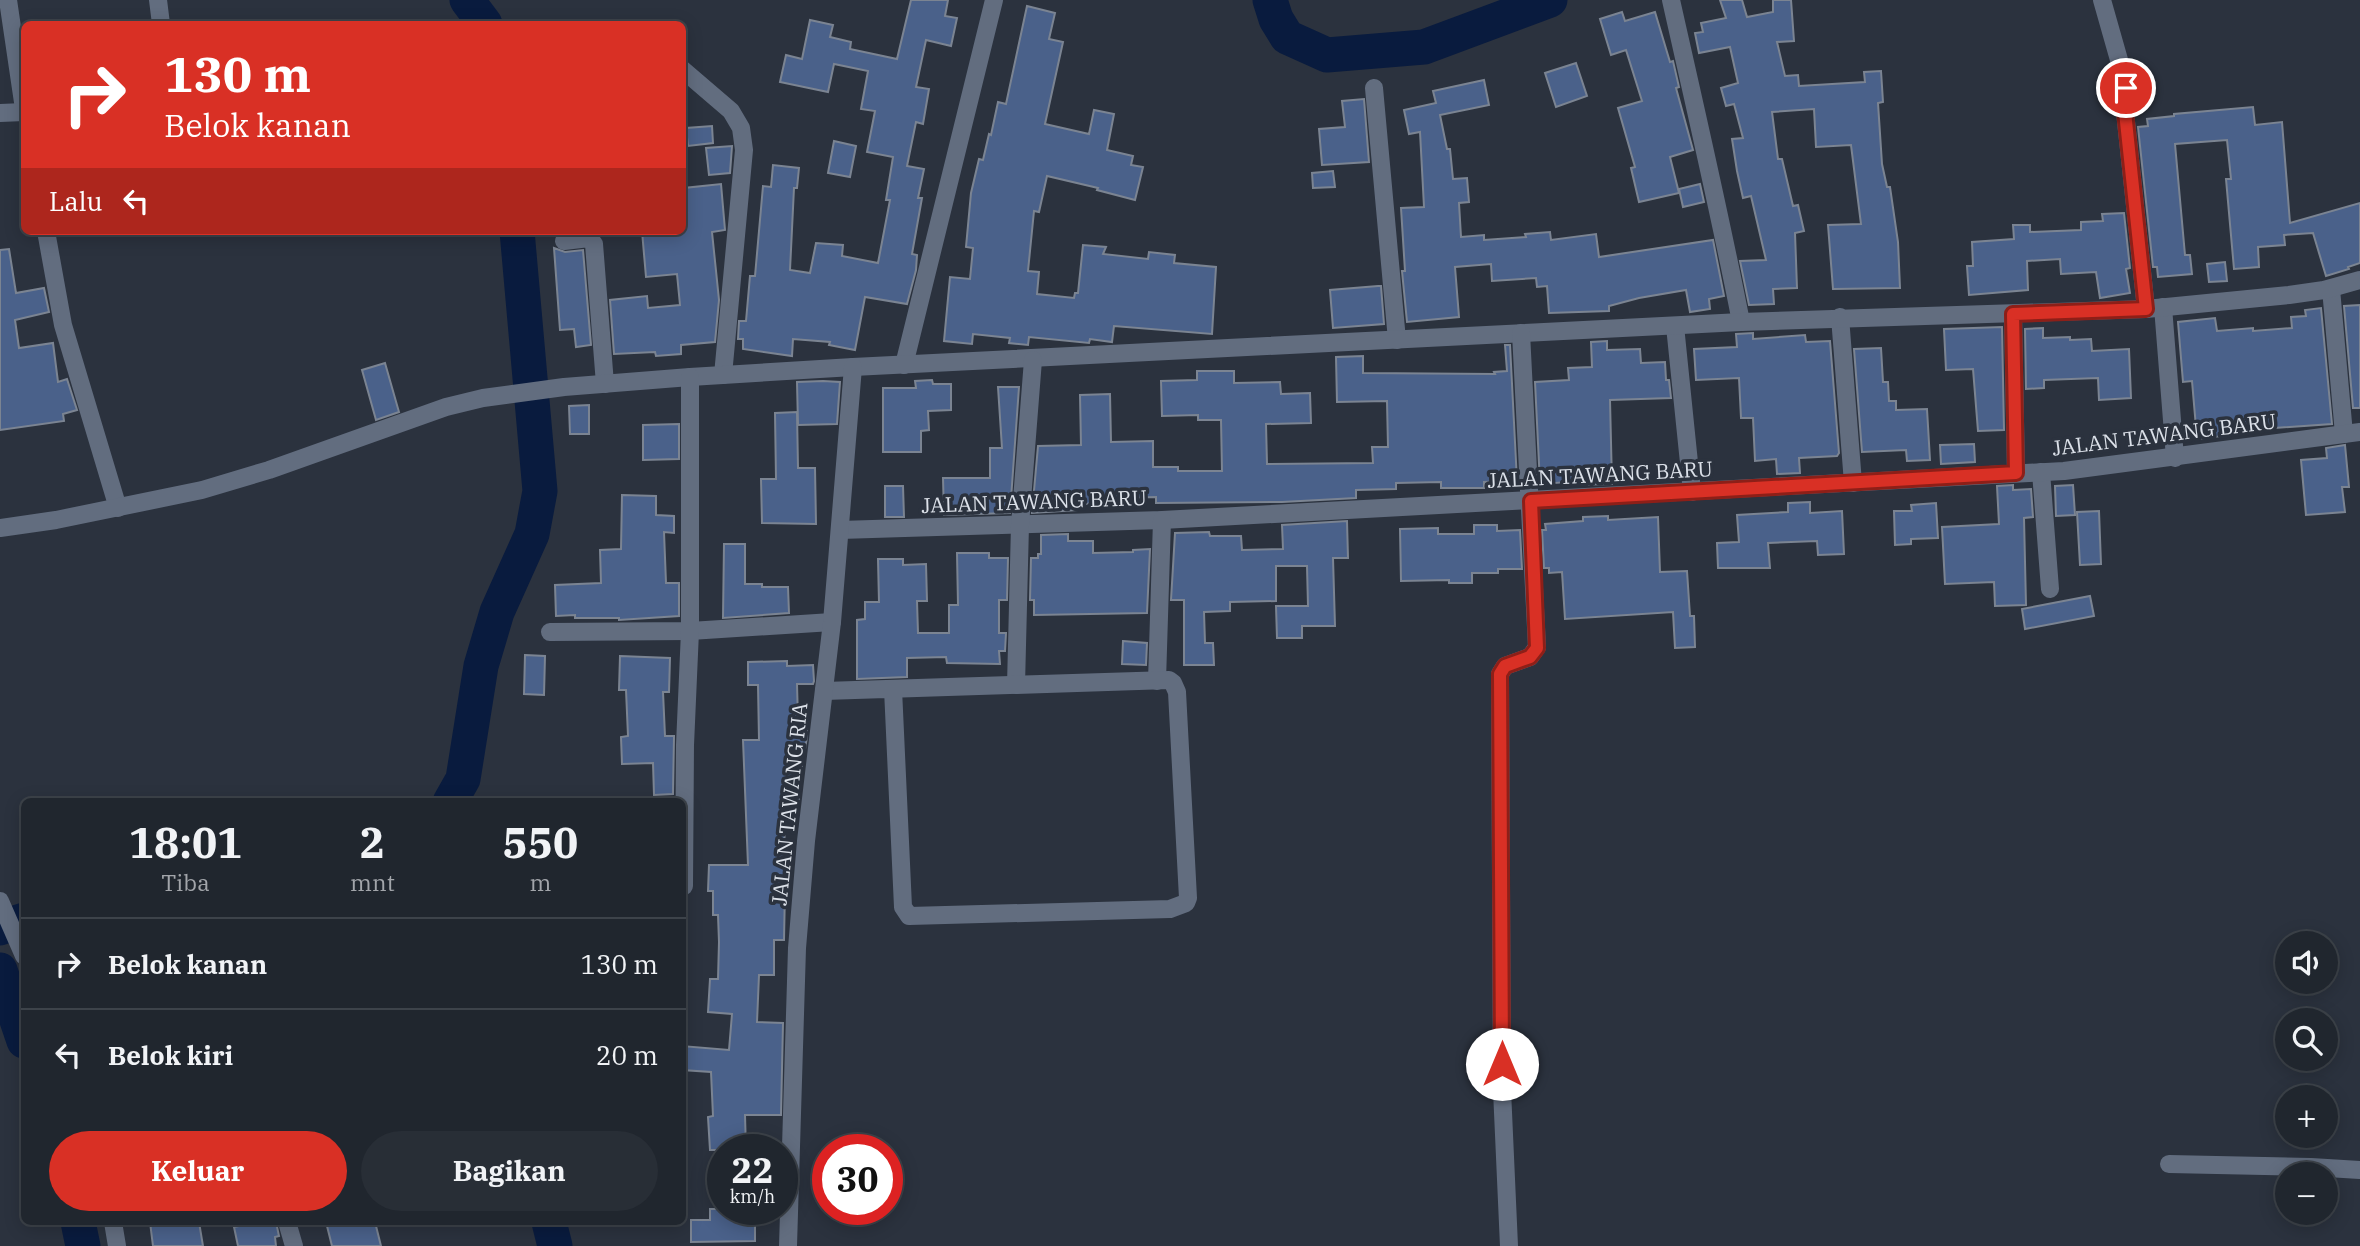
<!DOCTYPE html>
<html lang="id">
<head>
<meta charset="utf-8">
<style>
	:root { --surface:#20262e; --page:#282e36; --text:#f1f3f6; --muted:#a2a5aa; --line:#3d434a; --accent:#d93025 }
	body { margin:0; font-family:"IBM Plex Serif",serif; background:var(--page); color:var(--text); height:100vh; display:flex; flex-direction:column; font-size:26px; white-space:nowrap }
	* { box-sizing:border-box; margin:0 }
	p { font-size:23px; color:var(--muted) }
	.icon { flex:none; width:38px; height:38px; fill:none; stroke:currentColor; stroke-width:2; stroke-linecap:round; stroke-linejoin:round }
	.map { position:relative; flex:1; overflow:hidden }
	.drawer { position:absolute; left:21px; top:798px; width:665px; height:427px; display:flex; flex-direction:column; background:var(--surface); border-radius:10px; box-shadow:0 4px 18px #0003,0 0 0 2px var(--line) }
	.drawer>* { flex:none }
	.guide { position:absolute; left:21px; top:21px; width:665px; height:214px; border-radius:10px; box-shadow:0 4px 18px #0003,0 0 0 2px var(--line); background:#d93025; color:#fff; overflow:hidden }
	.controls { position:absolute; left:2275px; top:931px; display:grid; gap:14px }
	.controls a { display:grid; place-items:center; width:63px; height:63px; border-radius:50%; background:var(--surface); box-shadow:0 4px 18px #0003,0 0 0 2px var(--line); font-size:35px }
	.speed { position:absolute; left:707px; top:1134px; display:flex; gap:14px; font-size:35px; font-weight:700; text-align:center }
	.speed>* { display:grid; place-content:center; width:91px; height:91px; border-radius:50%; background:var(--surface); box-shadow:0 4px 18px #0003,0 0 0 2px var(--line); line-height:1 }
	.speed small { font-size:18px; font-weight:400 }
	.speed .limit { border:10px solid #d22; background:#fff; color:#111 }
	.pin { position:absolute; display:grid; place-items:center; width:60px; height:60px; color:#fff; margin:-30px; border:4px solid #fff; border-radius:50%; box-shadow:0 2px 7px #0007 }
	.me { position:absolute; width:77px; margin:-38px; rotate:0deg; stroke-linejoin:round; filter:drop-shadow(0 0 5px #0008) }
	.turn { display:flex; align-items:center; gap:24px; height:147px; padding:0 28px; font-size:32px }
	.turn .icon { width:91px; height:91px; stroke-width:2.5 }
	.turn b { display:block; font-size:49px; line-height:60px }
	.then { display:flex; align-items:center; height:66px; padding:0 28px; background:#0003; gap:14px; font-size:26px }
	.eta { display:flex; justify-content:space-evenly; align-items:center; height:119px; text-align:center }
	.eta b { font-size:42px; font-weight:700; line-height:49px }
	.action { display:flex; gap:14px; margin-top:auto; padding:14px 28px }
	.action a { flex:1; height:80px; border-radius:42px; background:var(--accent); color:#fff; font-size:28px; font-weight:700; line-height:80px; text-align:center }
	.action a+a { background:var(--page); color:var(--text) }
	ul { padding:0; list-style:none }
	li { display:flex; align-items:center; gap:21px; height:91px; padding:0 28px; border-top:2px solid var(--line) }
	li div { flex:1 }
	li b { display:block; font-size:26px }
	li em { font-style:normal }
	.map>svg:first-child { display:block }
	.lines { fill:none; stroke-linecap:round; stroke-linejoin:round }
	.river { stroke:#091b3e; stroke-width:35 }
	.building { fill:#4a618a; stroke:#7b8492; stroke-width:2 }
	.minor { stroke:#626d7f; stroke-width:18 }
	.route-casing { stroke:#8d1f18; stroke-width:18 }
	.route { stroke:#d93025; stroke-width:12 }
	.labels { text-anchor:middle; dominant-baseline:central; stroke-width:7; stroke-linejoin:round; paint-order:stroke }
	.street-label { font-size:21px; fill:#dce1e9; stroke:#2b323e }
</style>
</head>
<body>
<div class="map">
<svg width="2360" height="1246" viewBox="0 0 2360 1246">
	<rect width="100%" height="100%" fill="#2b323e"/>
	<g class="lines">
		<g class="river">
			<path d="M467,0L485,24"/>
			<path d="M1270,0L1276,19L1287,37L1327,55L1424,47L1550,0"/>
			<path d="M450,802L463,779L481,666L497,612L532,534L540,491L517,231"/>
			<path d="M0,928L24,920"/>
			<path d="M0,970L24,1041"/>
			<path d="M78,1222L83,1246"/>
			<path d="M549,1222L555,1246"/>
		</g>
	</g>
	<g class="building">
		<path d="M911,0H948L945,16L957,18L951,46L926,40L916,87L929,89L923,124L916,122L907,166L924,169L918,198H922L912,254L917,255L916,270L907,304L865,297L855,350L829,345L830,342L793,339L792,356L743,349V339H738L739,321H746L750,276H755L763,186L771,187L773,165L799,168L797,188H794L790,270L810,273L816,243L843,245L842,256L878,263L890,200H886L893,157L867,152L875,111L861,109L868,71L834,64L828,92L780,82L786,55L802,59L810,20L833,25L830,37L851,42L850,49L897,59Z"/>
		<path d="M1720,0H1742L1747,17L1773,12V0H1791L1794,41L1777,42L1785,76L1798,75L1799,86L1865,82L1864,72L1881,71L1883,102L1878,103L1882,164L1887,187H1890L1898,242L1900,288L1833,289L1828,225L1861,224L1851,145L1816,147L1814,109L1772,112L1778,159H1782L1793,206L1798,205L1804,231L1795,233L1797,288L1773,289L1774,304L1749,305L1740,261L1766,260L1751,196L1743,198L1737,171L1732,139L1743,138L1734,104L1726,106L1721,88L1738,83L1730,47L1699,53L1695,33L1703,32L1701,23L1726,18Z"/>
		<path d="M1027,6L1055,13L1049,39L1063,42L1045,124L1089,134L1094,110L1114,114L1107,150L1133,156L1131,165L1143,167L1135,200L1097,190L1098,188L1047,176L1039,212L1034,211L1028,271L1039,272L1037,294L1074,298L1075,293H1078L1083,245L1106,247L1103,254L1148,259L1149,252L1175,255L1174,263L1216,267L1212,334L1114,326L1112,342L1090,339L1089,343L1029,337L1028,345L1009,343L1010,338L973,334L972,344L944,341L950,277L970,279L973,248L966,247L971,193L979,159L983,160L989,134L991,135L998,102L1006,104Z"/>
		<path d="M1622,12L1625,21L1655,12L1670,62L1673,61L1679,87L1676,88L1693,150L1670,157L1679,193L1639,202L1631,168L1635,167L1618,108L1642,101L1626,50L1611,55L1600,19Z"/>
		<path d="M1576,63L1587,96L1556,107L1545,73Z"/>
		<path d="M1484,80L1489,105L1440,115L1447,149H1450L1453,179L1467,178L1469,202L1459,203L1461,237L1484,235V240L1526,237L1525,234L1550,232L1551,240L1596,234L1599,257L1713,240L1724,296L1709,299L1710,309L1690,312L1686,290L1639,298L1609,306V311L1549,313L1547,286L1537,287L1536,278L1492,281L1491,264L1455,267L1459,317L1407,322L1402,271H1405L1401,208L1424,207L1420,132L1409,134L1404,110L1436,103L1433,91Z"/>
		<path d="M1364,99L1369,162L1322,165L1319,129L1345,127L1342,101Z"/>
		<path d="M2253,107L2255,125L2282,122L2290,223L2360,203V263L2348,267L2349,269L2326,276L2313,233L2284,235L2285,245L2258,247L2259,267L2234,269L2226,179H2231L2227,140L2175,144L2185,255H2190L2192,274L2158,277L2157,267H2153L2138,127L2148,126L2147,119L2174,116V114Z"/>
		<path d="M712,126L713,143L688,146L686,128Z"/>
		<path d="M834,141L856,146L850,177L828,173Z"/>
		<path d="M732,146L730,173L709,175L706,148Z"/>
		<path d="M1333,171L1335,187L1313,188L1312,173Z"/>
		<path d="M721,184L725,230L712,232L719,300L715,342L681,345V354L656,356L655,352L614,354L610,300L647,296L648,308L680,305L677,274L646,277L642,231H685L683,212H687L684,188Z"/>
		<path d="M1700,184L1704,202L1683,207L1679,189Z"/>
		<path d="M2124,213L2130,268L2126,269L2130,293L2100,298L2096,272L2061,274L2060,259L2027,261L2028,290L1969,295L1967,266H1973L1972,242L2014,239L2013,225H2030V232L2081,230V222L2103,221L2102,214Z"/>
		<path d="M554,248L565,252L583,250L591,345L576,347L574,329L560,330Z"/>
		<path d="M9,249L16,293L44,288L49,312L15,320L19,348L53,343L58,382L67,379L77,410L63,414L64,421L0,430V250Z"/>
		<path d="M2225,262L2227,281L2209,282L2207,264Z"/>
		<path d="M1378,286H1381L1384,324L1333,328L1330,290Z"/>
		<path d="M2360,305V408H2353L2344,306Z"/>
		<path d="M2321,308L2332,424L2247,430V433L2197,439L2192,381L2183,382L2178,322L2215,318L2217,331L2253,328V331L2292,328L2291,317L2306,316L2305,310Z"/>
		<path d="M2002,327L2004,430L1978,431L1973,369L1946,370L1944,329Z"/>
		<path d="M2043,328V338L2070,337V340L2091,339L2092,351L2129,349L2131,398L2099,400L2098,378L2044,380V388L2026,389L2025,329Z"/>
		<path d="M1753,333V339L1805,335L1806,342L1830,341L1839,453L1837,456L1799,458L1800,473L1777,474L1776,459L1755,461L1753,418H1741L1739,378L1696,380L1694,349L1737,347L1736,334Z"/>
		<path d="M1607,341V350L1640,349L1641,363L1665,362L1666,380H1669L1671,398L1610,400L1612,484L1568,485V482L1540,484L1535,382L1569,380L1568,368L1592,367L1591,342Z"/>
		<path d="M1505,345H1510L1517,481L1484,482V488H1441V482L1396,483V489L1356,490V498L1282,502L1156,503V497L1112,498V503L1077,504V510L1032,513L1038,446L1081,445L1080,395L1110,394L1111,442L1153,441V467H1178V471H1222L1221,420H1198V415L1162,416L1161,381L1197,380V371H1234V383L1280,382L1281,394L1310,393L1311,423L1266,424L1267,464L1373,463L1372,447H1388L1387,401L1337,402L1336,357L1363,356V373L1495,374L1494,372L1507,371Z"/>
		<path d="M1881,348L1883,382H1888L1889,401H1896V410L1927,409L1930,460L1907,461L1906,450L1862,452L1854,349Z"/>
		<path d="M385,363L399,412L376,420L362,370Z"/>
		<path d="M932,380L933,384H951V410L928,411L929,430L921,431V452H883V388H916L915,381Z"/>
		<path d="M823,381L840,382L837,424L798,425L797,382Z"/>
		<path d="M998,387H1019L1010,513L944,515L943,478H990V448H1002Z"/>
		<path d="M589,405V434H570L569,406Z"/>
		<path d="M797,412L798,468H815L816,524L762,523L761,479H776L775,413Z"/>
		<path d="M679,424V459L643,460V425Z"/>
		<path d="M1974,444L1975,462L1941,464L1940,445Z"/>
		<path d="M2345,445L2349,487H2342L2345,512L2306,515L2301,460L2327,458L2326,448Z"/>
		<path d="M2013,485V490L2031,489L2033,517L2024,518L2026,605L1995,606L1994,582L1945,584L1942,527L1999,524L1997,486Z"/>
		<path d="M2073,485L2075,515L2056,516L2055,486Z"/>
		<path d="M885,486H903L904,517H885Z"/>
		<path d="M622,495L656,496V515L674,516V533L664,532L666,583H679V616L619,620V618H575V615L556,616L555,585L601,583L600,550L621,549Z"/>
		<path d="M1810,502V513L1842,511L1844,554L1818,555L1817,541L1768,543L1770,568H1718L1717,543L1739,542L1737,515L1788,512V503Z"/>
		<path d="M1936,503L1938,538L1911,539V544L1895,545L1894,511H1912L1911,505Z"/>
		<path d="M2099,511L2101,564L2080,565L2077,512Z"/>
		<path d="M1608,516V520L1658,517L1660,572L1687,571L1690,616H1694L1695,647L1675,648L1673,612L1565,619L1562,572L1549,573V568H1544L1542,530H1546L1545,524L1583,521V517Z"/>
		<path d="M1347,521L1348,558H1333L1335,626H1302V638H1277L1276,606H1308L1307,566H1276V601L1230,602V611L1204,612L1205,643H1213L1214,665H1184V600H1171L1175,533L1209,532L1210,536H1241L1242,550L1283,549L1282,525Z"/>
		<path d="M1474,525H1497V531L1520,530L1522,569H1498V573H1472V583H1449V580L1401,581L1400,529L1438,528V534H1474Z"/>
		<path d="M1068,534V541H1093V553L1133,552V550L1150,549L1147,613L1034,615V600H1030L1031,558H1038V554H1041V535Z"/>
		<path d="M724,544H745V584H762V587H788L789,613L723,618Z"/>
		<path d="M957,553H989V558H1008L1007,600H999V633H1006L1005,651H999L1000,664L947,663L946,657L907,658V677L857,679V620L865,619V602H879L878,559H903V565L926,564L927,601H917L918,633H949V605H958Z"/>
		<path d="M2090,596L2094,616L2025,629L2022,609Z"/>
		<path d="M1123,641L1147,643L1146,665L1122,664Z"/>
		<path d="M525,655L545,656L544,695L524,694Z"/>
		<path d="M620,656L670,658L669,692H663L665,736H674L673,794L654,795L653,763L622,764L621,737L628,736L626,690H619Z"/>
		<path d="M787,661V666L813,665L814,681L813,684H797L798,720L807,719V737L805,749H802V776H798L799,804L784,805L785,867H789V889H785L784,940H774V975H759L757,1022L783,1023L781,1115H745L746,1150H710L708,1117L713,1116L711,1072L682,1070V1046L729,1050L732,1014L708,1012L710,979H718L719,942L718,915H713V891H708L709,865H748L743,740H759L758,685H748V662Z"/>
		<path d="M710,1209H755V1241L691,1242V1220H710Z"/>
		<path d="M150,1222H199L203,1246H153Z"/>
		<path d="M258,1222H276L279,1236L275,1237L276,1246H238L234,1227Z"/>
		<path d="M326,1222H375L381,1246H332Z"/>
	</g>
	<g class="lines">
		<g class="minor">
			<path d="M8,0L24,109"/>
			<path d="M158,0L161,24"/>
			<path d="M1671,0C1695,107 1720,214 1741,322"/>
			<path d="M2102,0L2123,74L2125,112L2146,309"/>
			<path d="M682,69L731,111L741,128L744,150L723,375"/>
			<path d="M1374,88L1397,340"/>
			<path d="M0,113L24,112"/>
			<path d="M46,231L63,325L118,508"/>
			<path d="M564,241L589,238L594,244L605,384"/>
			<path d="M2331,289L2344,434"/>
			<path d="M2163,307L2175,458"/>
			<path d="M2013,314L2016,473"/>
			<path d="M1840,317L1853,483"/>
			<path d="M1675,326L1692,492"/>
			<path d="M904,365L994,0"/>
			<path d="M2041,472L2050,589"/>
			<path d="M0,528L56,520L202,490L269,470L446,407L483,398L564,387L690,377L853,367L1741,322L2146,309L2289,295L2324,290L2360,280"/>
			<path d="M840,530L1162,520L2064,471L2360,432"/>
			<path d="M550,632L690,631L832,622"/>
			<path d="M1157,681L1162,520"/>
			<path d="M1016,685L1020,525L1033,360"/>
			<path d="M824,691L1169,680L1173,683L1177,692L1188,898L1186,903L1170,909L909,916L903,907L893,689"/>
			<path d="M684,886L685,745L690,631V377"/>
			<path d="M0,901L24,956"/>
			<path d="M2169,1164L2311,1167L2360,1170"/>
			<path d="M113,1222L117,1246"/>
			<path d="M287,1222L294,1246"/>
			<path d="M788,1246L797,948L806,841L832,622L853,367"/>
			<path d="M1509,1246L1502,1090L1500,674L1505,666L1530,657L1537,647L1521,333"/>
		</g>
	</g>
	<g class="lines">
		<defs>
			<path id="route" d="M1502,1064L1500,674L1505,666L1530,657L1537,648L1531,501L2016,473L2013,314L2146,309L2125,112L2126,88"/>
		</defs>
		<use href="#route" class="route-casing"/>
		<use href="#route" class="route"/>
	</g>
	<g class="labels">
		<g class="street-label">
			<text transform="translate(2164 434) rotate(-7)">JALAN TAWANG BARU</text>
			<text transform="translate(1600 474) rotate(-3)">JALAN TAWANG BARU</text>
			<text transform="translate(1034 501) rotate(-2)">JALAN TAWANG BARU</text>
			<text transform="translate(789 804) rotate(-84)">JALAN TAWANG RIA</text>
		</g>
	</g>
</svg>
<div class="controls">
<a><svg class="icon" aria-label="sound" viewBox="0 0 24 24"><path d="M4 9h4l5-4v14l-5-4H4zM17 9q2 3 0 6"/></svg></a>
<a><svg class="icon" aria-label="search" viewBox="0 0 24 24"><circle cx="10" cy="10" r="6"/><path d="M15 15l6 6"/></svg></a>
<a>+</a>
<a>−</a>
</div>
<div class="speed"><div>22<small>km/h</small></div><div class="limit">30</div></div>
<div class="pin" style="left:2126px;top:88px;background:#d93025"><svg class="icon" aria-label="arrive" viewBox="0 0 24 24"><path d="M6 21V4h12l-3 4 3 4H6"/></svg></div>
<svg class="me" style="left:1502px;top:1064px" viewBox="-20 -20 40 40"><circle r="19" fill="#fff"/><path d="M0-13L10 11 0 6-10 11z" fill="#d93025"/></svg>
<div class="guide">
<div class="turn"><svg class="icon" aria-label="right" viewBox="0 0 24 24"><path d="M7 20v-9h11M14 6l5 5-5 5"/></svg><div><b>130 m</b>Belok kanan</div></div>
<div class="then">Lalu<svg class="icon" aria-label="left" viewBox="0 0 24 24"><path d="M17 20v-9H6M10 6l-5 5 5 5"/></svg></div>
</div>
<section class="drawer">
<div class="eta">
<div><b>18:01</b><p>Tiba</p></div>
<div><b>2</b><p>mnt</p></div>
<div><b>550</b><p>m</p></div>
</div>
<ul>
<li><svg class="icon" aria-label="right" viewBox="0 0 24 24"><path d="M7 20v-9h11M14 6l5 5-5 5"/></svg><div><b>Belok kanan</b></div><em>130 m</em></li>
<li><svg class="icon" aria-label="left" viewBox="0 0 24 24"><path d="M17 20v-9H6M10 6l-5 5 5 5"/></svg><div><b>Belok kiri</b></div><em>20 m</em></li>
</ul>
<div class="action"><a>Keluar</a><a>Bagikan</a></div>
</section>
</div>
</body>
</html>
